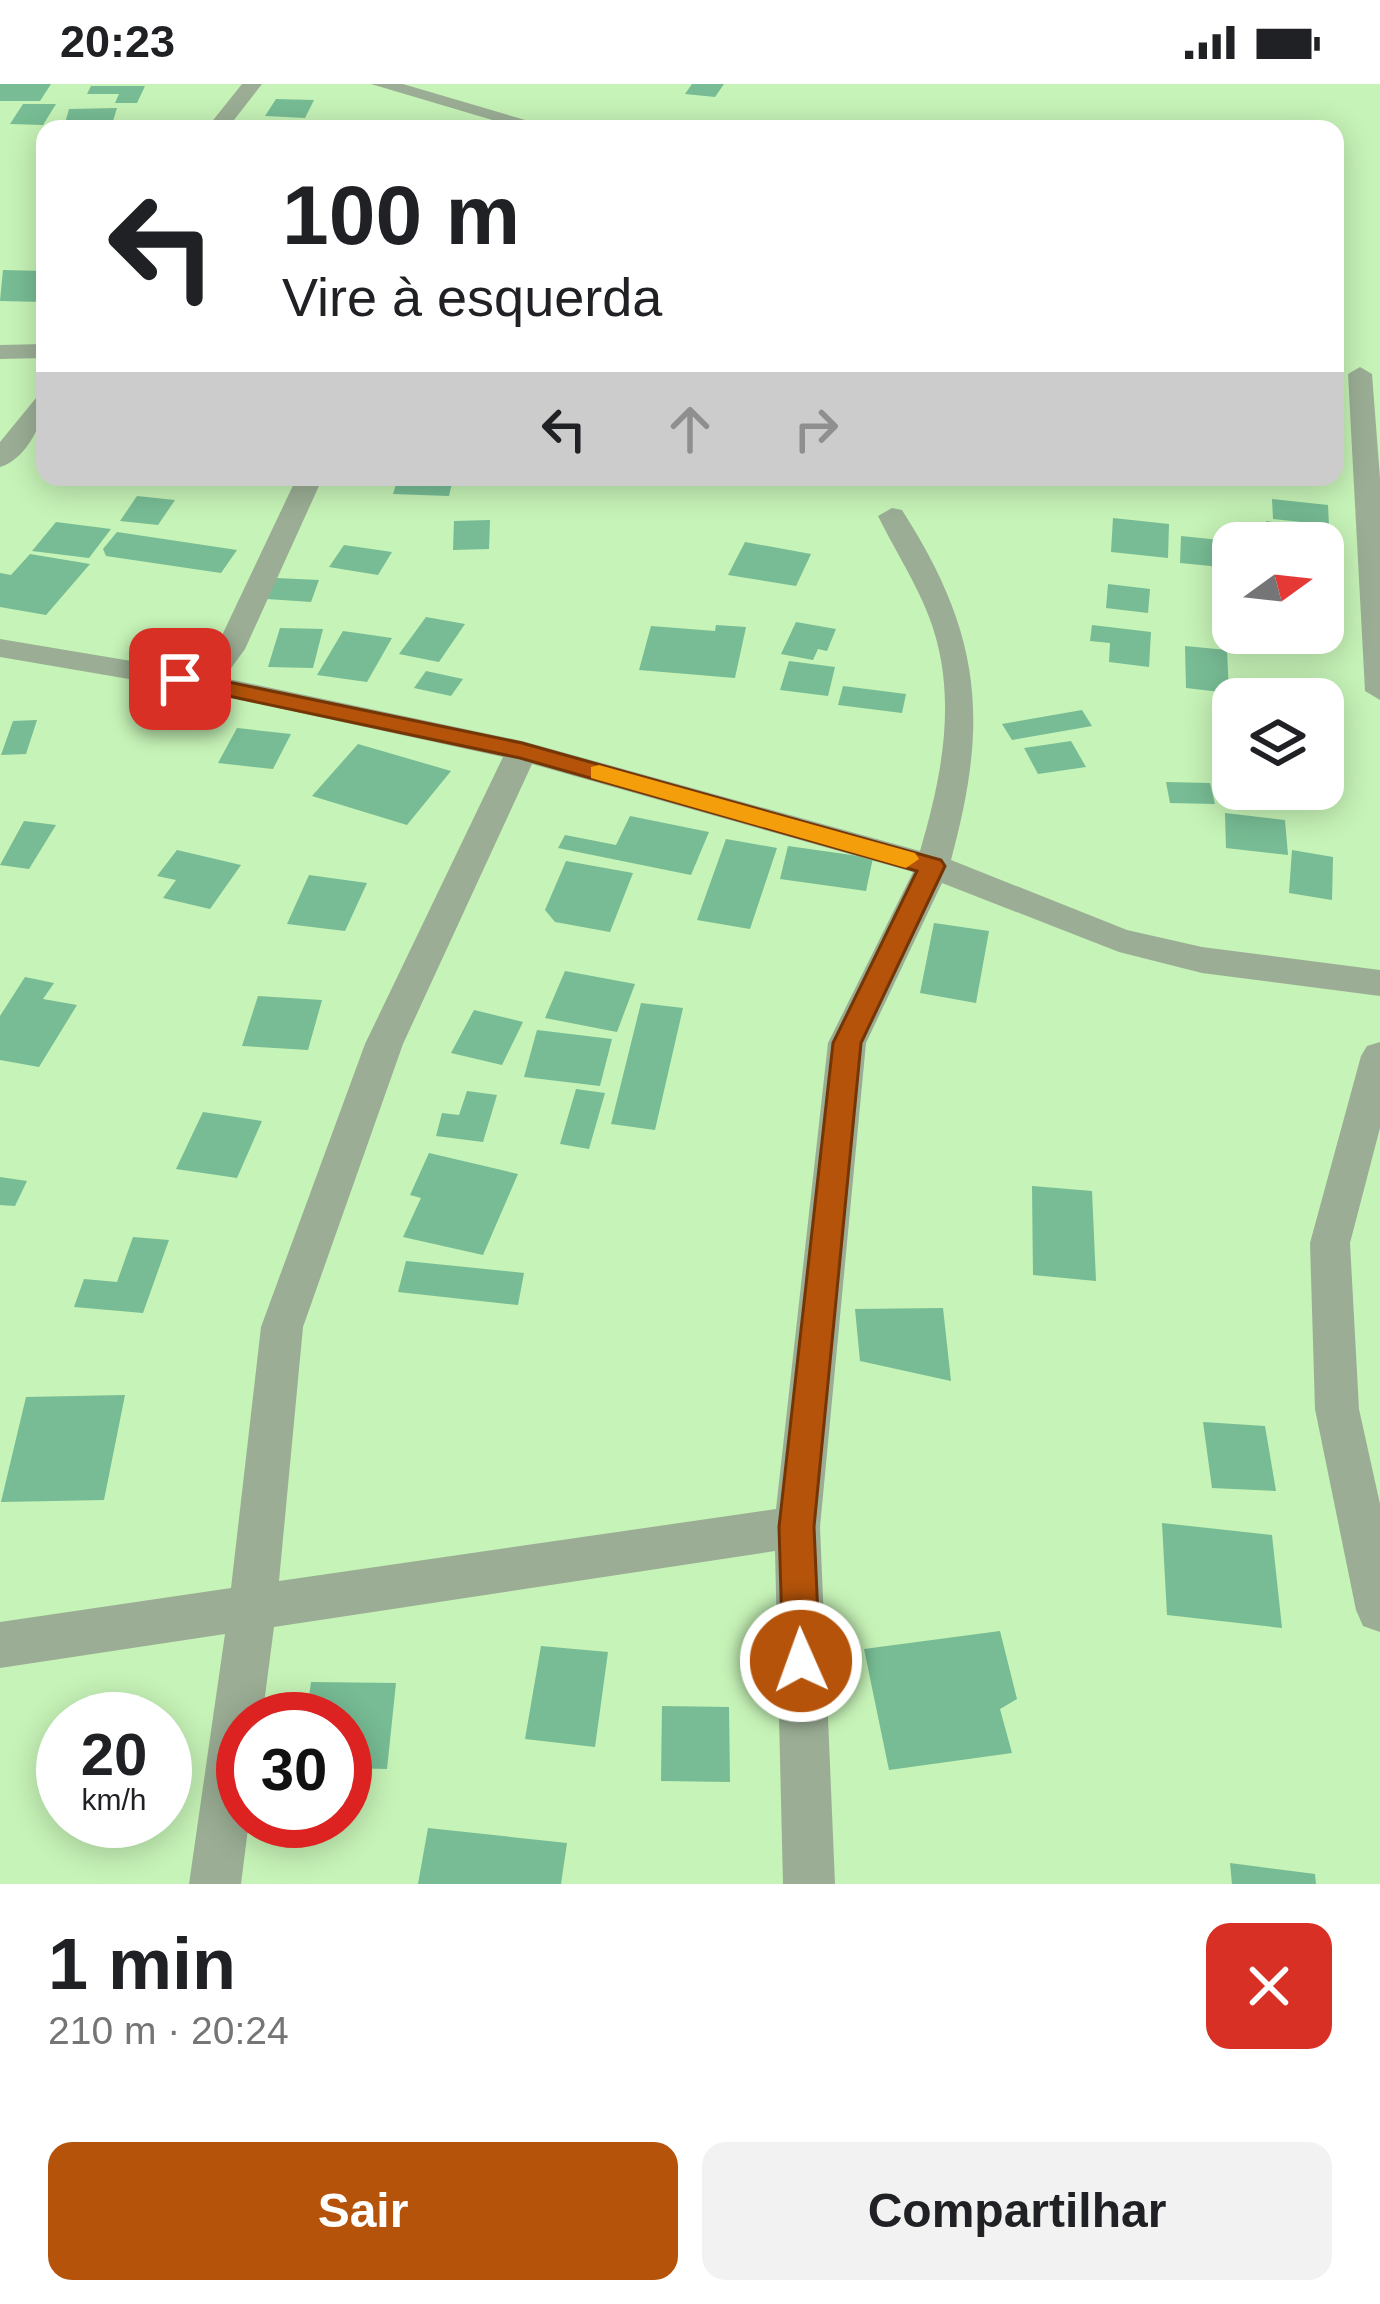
<!DOCTYPE html>
<html lang="pt">
<head>
<meta charset="utf-8">
<style>
	:root { --surface:#fff; --page:#f2f2f2; --text:#202124; --muted:#757577; --accent:#b45309 }
	body { margin:0; font-family:Arial,sans-serif; background:var(--page); color:var(--text); height:100vh; display:flex; flex-direction:column; font-size:45px; white-space:nowrap }
	* { box-sizing:border-box; margin:0 }
	p { font-size:39px; color:var(--muted) }
	.icon { flex:none; width:66px; height:66px; fill:none; stroke:currentColor; stroke-width:2; stroke-linecap:round; stroke-linejoin:round }
	.map { position:relative; height:1800px; overflow:hidden }
	.details { display:flex; flex-direction:column; background:var(--surface); flex:1 }
	.details>* { flex:none }
	.top-card { position:absolute; left:36px; top:36px; width:1308px; height:366px; border-radius:24px; box-shadow:0 6px 30px #0003; background:#fff; color:var(--text); overflow:hidden }
	.needle { width:78px; rotate:75deg }
	.tools { position:absolute; left:1212px; top:438px; display:grid; gap:24px }
	.tools a { display:grid; place-items:center; width:132px; height:132px; border-radius:24px; background:var(--surface); box-shadow:0 6px 30px #0003; font-size:60px }
	.speed { position:absolute; left:36px; top:1608px; display:flex; gap:24px; font-size:60px; font-weight:700; text-align:center }
	.speed>* { display:grid; place-content:center; width:156px; height:156px; border-radius:50%; background:var(--surface); box-shadow:0 6px 30px #0003; line-height:1 }
	.speed small { font-size:30px; font-weight:400 }
	.speed .limit { border:18px solid #d22; background:#fff; color:#111 }
	.pin { position:absolute; display:grid; place-items:center; width:102px; height:102px; color:#fff; margin:-51px; border-radius:24px; box-shadow:0 6px 18px #0006 }
	.me { position:absolute; width:132px; margin:-66px; rotate:358deg; stroke-linejoin:round; filter:drop-shadow(0 0 9px #0008) }
	.turn { display:flex; align-items:center; gap:42px; height:252px; padding:0 48px; font-size:54px }
	.turn .icon { width:156px; height:156px; stroke-width:2.5 }
	.turn b { display:block; font-size:84px; line-height:102px }
	.lanes { display:flex; align-items:center; height:114px; padding:0 48px; background:#0003; justify-content:center; gap:60px; direction:ltr }
	.lanes .off { opacity:.35 }
	.round { display:grid; place-items:center; flex:none; width:126px; height:126px; border-radius:24px; background:var(--page) }
	.summary { display:flex; align-items:center; justify-content:space-between; height:204px; padding:0 48px }
	h1 { font-size:72px; font-weight:800; line-height:90px }
	.button { display:flex; gap:24px; margin-top:auto; padding:24px 48px }
	.button a { flex:1; height:138px; border-radius:24px; background:var(--accent); color:#fff; font-size:48px; font-weight:800; line-height:138px; text-align:center }
	.button a+a { background:var(--page); color:var(--text) }
	.status { display:flex; justify-content:space-between; align-items:center; height:84px; padding:0 60px; background:var(--surface); direction:ltr }
	.status svg { height:33px; fill:currentColor }
	.map>svg:first-child { display:block }
	.building { fill:#77bc94 }
	.lines { fill:none; stroke-linecap:round; stroke-linejoin:round }
	.minor { fill:#9bae95; fill-rule:evenodd }
	.route { fill:#b45309; stroke:#753606; stroke-width:3 }
	.slow { fill:#f59e0b }
</style>
</head>
<body>
<div class="status"><b>20:23</b><svg viewBox="0 0 49 12"><path d="M0 12V9h3v3zM5 12V6h3v6zM10 12V3h3v9zM15 12V0h3v12zM26 1h20v11H26zM47 4h2v5h-2z"/></svg></div>
<div class="map">
<svg width="1380" height="1800" viewBox="0 0 1380 1800">
	<rect width="100%" height="100%" fill="#c6f3b7"/>
	<g class="building">
		<path d="M0,0H51L40,17H0Z"/>
		<path d="M692,0H724L715,13L685,10Z"/>
		<path d="M91,2H145L137,19H115L119,10H87Z"/>
		<path d="M276,15L314,16L305,34L265,32Z"/>
		<path d="M23,20H56L43,41L10,40Z"/>
		<path d="M117,24L113,37L65,39L69,25Z"/>
		<path d="M3,186L45,187V218L0,217Z"/>
		<path d="M398,393H469L467,400L452,399L449,412L393,410Z"/>
		<path d="M137,412L175,416L158,441L120,437Z"/>
		<path d="M1272,415L1328,421L1329,441L1273,435Z"/>
		<path d="M1113,434L1169,440L1168,474L1111,468Z"/>
		<path d="M490,436L489,465L453,466L454,437Z"/>
		<path d="M1266,437L1324,445V459H1265Z"/>
		<path d="M56,438L111,445L89,474L32,467Z"/>
		<path d="M117,448L237,466L221,489L106,472L103,465Z"/>
		<path d="M1181,452L1220,456L1221,483L1180,479Z"/>
		<path d="M745,458L811,470L796,502L728,491Z"/>
		<path d="M344,461L392,468L378,491L329,483Z"/>
		<path d="M30,470L90,480L46,531L0,523V489L11,491Z"/>
		<path d="M276,494L319,496L311,518L267,515Z"/>
		<path d="M1108,500L1150,505L1148,529L1106,524Z"/>
		<path d="M426,533L465,540L439,578L399,570Z"/>
		<path d="M796,538L836,545L827,567L818,565L813,576L781,570Z"/>
		<path d="M716,541L746,543L735,594L639,586L651,542L715,547Z"/>
		<path d="M1092,541L1151,548L1149,583L1109,578L1110,559L1090,557Z"/>
		<path d="M280,544L323,545L313,584L268,583Z"/>
		<path d="M343,547L392,554L367,598L317,591Z"/>
		<path d="M1185,562L1227,566L1229,609L1186,604Z"/>
		<path d="M789,577L835,583L828,612L780,606Z"/>
		<path d="M426,587L463,595L451,612L414,604Z"/>
		<path d="M843,602L906,610L902,629L838,621Z"/>
		<path d="M1082,626L1092,642L1012,656L1002,640Z"/>
		<path d="M37,636L26,670L1,671L13,637Z"/>
		<path d="M237,644L291,650L273,685L218,679Z"/>
		<path d="M1071,657L1086,683L1038,690L1024,664Z"/>
		<path d="M358,660L451,687L407,741L312,712Z"/>
		<path d="M1166,698L1210,699L1215,720L1170,719Z"/>
		<path d="M1225,729L1285,736L1288,771L1226,764Z"/>
		<path d="M630,732L709,748L691,791L558,764L565,751L616,761Z"/>
		<path d="M24,737L56,741L29,785L0,781Z"/>
		<path d="M726,755L777,764L750,845L697,836Z"/>
		<path d="M788,762L873,774L866,807L780,795Z"/>
		<path d="M177,766L241,781L210,825L163,814L176,796L157,792Z"/>
		<path d="M1292,766L1333,773L1332,816L1289,809Z"/>
		<path d="M566,777L633,789L610,848L555,838L545,826Z"/>
		<path d="M309,791L367,799L345,847L287,840Z"/>
		<path d="M934,839L989,847L976,919L920,909Z"/>
		<path d="M565,887L635,900L617,948L545,934Z"/>
		<path d="M25,893L54,899L43,915L77,921L39,983L0,976V932Z"/>
		<path d="M258,912L322,916L308,966L242,962Z"/>
		<path d="M641,919L683,924L655,1046L611,1040Z"/>
		<path d="M474,926L523,938L502,981L451,969Z"/>
		<path d="M537,946L612,955L600,1002L524,993Z"/>
		<path d="M576,1005L605,1009L589,1065L560,1060Z"/>
		<path d="M467,1007L497,1011L483,1058L436,1052L442,1029L459,1031Z"/>
		<path d="M203,1028L262,1037L237,1094L176,1085Z"/>
		<path d="M429,1069L518,1090L483,1171L403,1153L421,1114L410,1111Z"/>
		<path d="M0,1093L27,1097L15,1122L0,1121Z"/>
		<path d="M1032,1102L1092,1107L1096,1197L1033,1191Z"/>
		<path d="M133,1153L169,1156L143,1229L74,1223L84,1195L117,1198Z"/>
		<path d="M406,1177L524,1189L518,1221L398,1208Z"/>
		<path d="M943,1224L951,1297L860,1277L855,1225Z"/>
		<path d="M125,1311L104,1416L1,1418L26,1313Z"/>
		<path d="M1203,1338L1265,1342L1276,1407L1212,1404Z"/>
		<path d="M1162,1439L1272,1451L1282,1544L1167,1531Z"/>
		<path d="M1000,1547L1017,1615L1000,1625L1012,1669L889,1686L864,1565Z"/>
		<path d="M541,1562L608,1568L595,1663L525,1655Z"/>
		<path d="M311,1598L396,1599L387,1685L345,1684V1635H306Z"/>
		<path d="M662,1622L729,1623L730,1698L661,1697Z"/>
		<path d="M428,1744L567,1759L561,1800H418Z"/>
		<path d="M1230,1779L1315,1790L1316,1800H1232Z"/>
	</g>
	<g class="lines">
		<g class="minor">
			<path d="M242,0H262L227,45H206Z"/>
			<path d="M371,0H403L556,45H523Z"/>
			<path d="M45,260V274L0,275V261Z"/>
			<path d="M1360,283L1372,290L1380,394V616L1365,607L1348,290Z"/>
			<path d="M45,311C45,337 27,375 0,383V358L36,314Z"/>
			<path d="M297,393H323L245,565L224,594L522,657L920,767C940,699 955,628 937,558C927,515 897,471 878,432L892,424L902,426C982,551 989,636 951,776L1127,846L1202,863L1380,886V912L1202,889L1119,868L942,799L866,959L820,1443L835,1800H783L775,1467L274,1543L262,1635H243V1737H249L241,1800H189L225,1550L0,1584V1538L231,1504L261,1243L365,960L503,673L205,608L0,573V555L197,588L216,564ZM532,680L913,788L828,959L776,1425L279,1497L303,1243L403,960Z"/>
			<path d="M1380,958V1044L1350,1159L1359,1325L1380,1420V1548L1363,1542L1356,1526L1315,1325L1310,1159L1361,972L1367,962Z"/>
		</g>
	</g>
	<path class="route" d="M180,588L522,659L941,776L945,782L861,959L814,1443L820,1577L814,1590L801,1595L788,1590L783,1577L779,1443L833,959L917,787L520,674L172,600L168,595Z"/>
	<path class="slow" d="M599,681L915,769L919,775L906,784L591,694V683Z"/>
</svg>
<div class="tools">
<a><svg class="needle" viewBox="-14 -14 28 28"><path d="M0-13l5 13h-10z" fill="#e53935"/><path d="M0 13l5-13h-10z" fill="#757577"/></svg></a>
<a><svg class="icon" aria-label="layers" viewBox="0 0 24 24"><path d="M12 4l9 5-9 5-9-5zM3 14l9 5 9-5"/></svg></a>
</div>
<div class="speed"><div>20<small>km/h</small></div><div class="limit">30</div></div>
<div class="pin" style="left:180px;top:595px;background:#d93025"><svg class="icon" aria-label="arrive" viewBox="0 0 24 24"><path d="M6 21V4h12l-3 4 3 4H6"/></svg></div>
<svg class="me" style="left:801px;top:1577px" viewBox="-20 -20 40 40"><circle r="17" fill="#b45309" stroke="#fff" stroke-width="3"/><path d="M0-11L8 9 0 5-8 9z" fill="#fff"/></svg>
<div class="top-card">
<div class="turn"><svg class="icon" aria-label="left" viewBox="0 0 24 24"><path d="M17 20v-9H6M10 6l-5 5 5 5"/></svg><div><b>100 m</b>Vire à esquerda</div></div>
<div class="lanes"><svg class="icon" aria-label="left" viewBox="0 0 24 24"><path d="M17 20v-9H6M10 6l-5 5 5 5"/></svg><svg class="icon off" aria-label="ahead" viewBox="0 0 24 24"><path d="M12 20V5M6 11l6-6 6 6"/></svg><svg class="icon off" aria-label="right" viewBox="0 0 24 24"><path d="M7 20v-9h11M14 6l5 5-5 5"/></svg></div>
</div>
</div>
<section class="details">
<div class="summary"><div><h1>1 min</h1><p>210 m · 20:24</p></div><a class="round" style="background:#d93025;color:#fff"><svg class="icon" aria-label="close" viewBox="0 0 24 24"><path d="M6 6l12 12M18 6L6 18"/></svg></a></div>
<div class="button"><a>Sair</a><a>Compartilhar</a></div>
</section>
</body>
</html>
